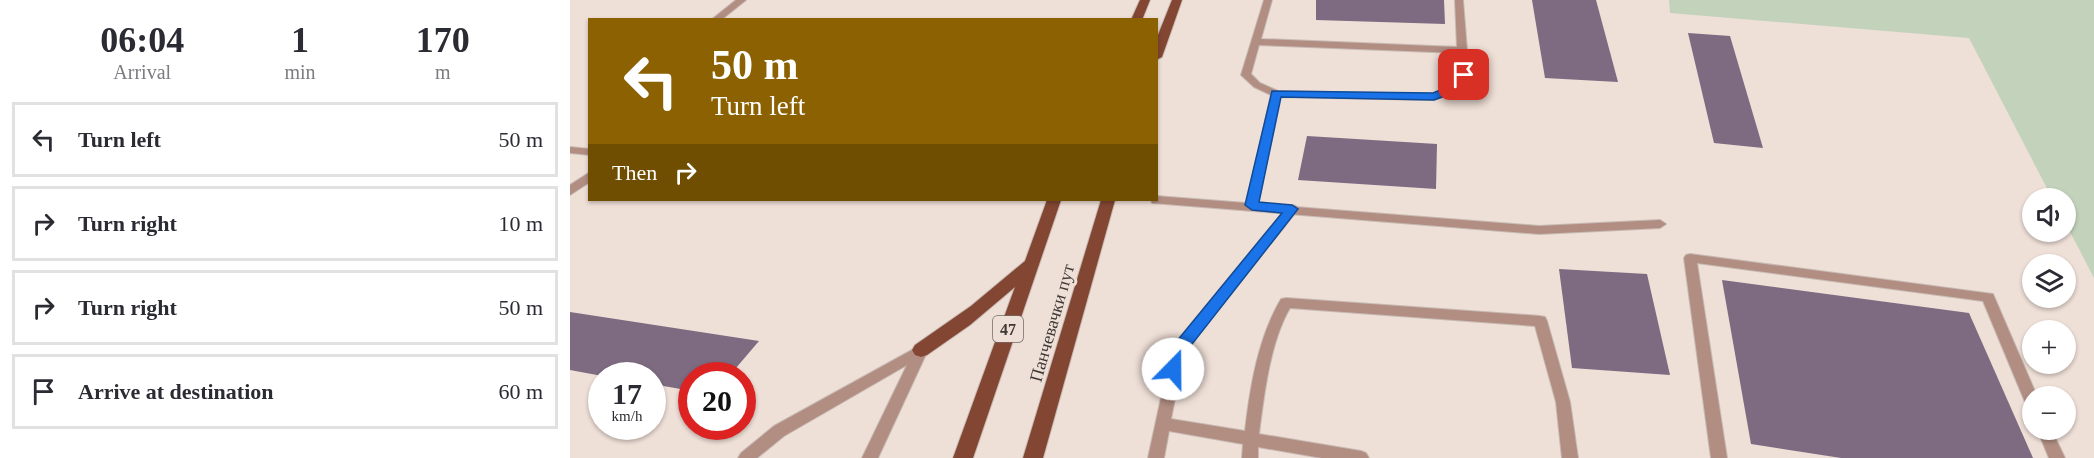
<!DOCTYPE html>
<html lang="en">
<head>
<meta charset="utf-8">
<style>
	:root { --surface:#fff; --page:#f7f7f7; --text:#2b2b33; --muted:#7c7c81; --line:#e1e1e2 }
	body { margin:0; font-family:Georgia,serif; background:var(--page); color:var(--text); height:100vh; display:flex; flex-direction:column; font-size:22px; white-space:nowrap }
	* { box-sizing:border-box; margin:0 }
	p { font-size:20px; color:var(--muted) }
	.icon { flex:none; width:33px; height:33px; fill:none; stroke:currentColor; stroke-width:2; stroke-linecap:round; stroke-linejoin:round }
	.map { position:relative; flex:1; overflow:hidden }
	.details { display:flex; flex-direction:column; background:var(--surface); width:570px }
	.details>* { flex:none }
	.guide { position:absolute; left:18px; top:18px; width:570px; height:183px; border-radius:0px; box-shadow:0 2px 4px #0004; background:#8b6102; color:#fff; overflow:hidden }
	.controls { position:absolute; left:1452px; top:188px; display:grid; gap:12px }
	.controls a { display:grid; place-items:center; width:54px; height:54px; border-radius:50%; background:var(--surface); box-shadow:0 2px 4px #0004; font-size:30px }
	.speed { position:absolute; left:18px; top:362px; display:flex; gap:12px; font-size:30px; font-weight:700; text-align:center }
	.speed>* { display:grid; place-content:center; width:78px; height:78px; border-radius:50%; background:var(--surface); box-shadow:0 2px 4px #0004; line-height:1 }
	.speed small { font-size:15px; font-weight:400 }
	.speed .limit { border:9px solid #d22; background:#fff; color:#111 }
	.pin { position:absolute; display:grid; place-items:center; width:51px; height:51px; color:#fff; margin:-26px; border-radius:12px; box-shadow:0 3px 9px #0006 }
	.me { position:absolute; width:66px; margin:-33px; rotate:22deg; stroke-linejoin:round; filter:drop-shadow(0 0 4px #0008) }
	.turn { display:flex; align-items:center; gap:21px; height:126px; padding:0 24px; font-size:27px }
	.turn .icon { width:78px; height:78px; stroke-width:2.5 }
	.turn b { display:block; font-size:42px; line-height:51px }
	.then { display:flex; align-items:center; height:57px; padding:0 24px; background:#0003; gap:12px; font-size:22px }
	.eta { display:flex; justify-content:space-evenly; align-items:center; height:102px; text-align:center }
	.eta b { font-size:36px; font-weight:700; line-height:42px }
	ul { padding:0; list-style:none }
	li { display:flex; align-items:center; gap:18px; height:75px; margin:0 12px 9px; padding:0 12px; border:3px solid var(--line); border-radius:0px }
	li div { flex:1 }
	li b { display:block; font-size:22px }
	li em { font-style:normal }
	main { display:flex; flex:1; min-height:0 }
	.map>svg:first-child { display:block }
	.green { fill:#c3d3bb }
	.building { fill:#7e6a81 }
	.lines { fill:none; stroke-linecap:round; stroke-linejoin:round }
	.service-casing { stroke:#c7bab3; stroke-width:2 }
	.minor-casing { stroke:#c7bab3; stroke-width:2 }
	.primary-casing { stroke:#c7bab3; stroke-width:2 }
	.service { fill:#b18d82; fill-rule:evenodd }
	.minor { fill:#b18d82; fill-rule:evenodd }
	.primary { fill:#824632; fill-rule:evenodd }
	.route { fill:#1a73e8; stroke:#114b97; stroke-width:1.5 }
	.labels { text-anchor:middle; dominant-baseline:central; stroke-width:6; stroke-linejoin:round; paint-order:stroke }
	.shield { fill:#eedfd7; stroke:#736a66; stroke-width:1.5 }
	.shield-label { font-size:16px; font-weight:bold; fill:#3e3835 }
	.street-label { font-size:18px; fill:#3e3835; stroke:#eedfd7 }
</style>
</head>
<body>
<main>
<section class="details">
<div class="eta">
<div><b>06:04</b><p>Arrival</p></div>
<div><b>1</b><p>min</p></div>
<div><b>170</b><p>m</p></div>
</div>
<ul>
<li><svg class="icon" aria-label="left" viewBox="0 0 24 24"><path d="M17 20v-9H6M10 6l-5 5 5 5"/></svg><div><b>Turn left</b></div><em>50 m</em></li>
<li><svg class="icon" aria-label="right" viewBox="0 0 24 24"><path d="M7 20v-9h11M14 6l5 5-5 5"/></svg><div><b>Turn right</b></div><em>10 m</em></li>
<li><svg class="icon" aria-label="right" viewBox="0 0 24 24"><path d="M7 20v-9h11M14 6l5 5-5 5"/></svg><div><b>Turn right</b></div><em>50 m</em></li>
<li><svg class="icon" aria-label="arrive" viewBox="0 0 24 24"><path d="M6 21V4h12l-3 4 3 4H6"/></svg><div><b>Arrive at destination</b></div><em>60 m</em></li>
</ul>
</section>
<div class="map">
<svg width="1524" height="458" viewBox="0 0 1524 458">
	<rect width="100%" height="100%" fill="#eedfd7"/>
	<path class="green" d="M1099,0H1524V278L1496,224V198H1482L1399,38L1100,13Z"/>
	<g class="building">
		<path d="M746,0H874L875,24L746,20Z"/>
		<path d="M962,0H1026L1048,82L975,78Z"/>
		<path d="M1118,33L1160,36L1193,148L1144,143Z"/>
		<path d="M737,136L867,144L866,189L728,180Z"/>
		<path d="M989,269L1077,274L1100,375L1002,368Z"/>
		<path d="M1152,280L1399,313L1463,458H1271L1181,444Z"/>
		<path d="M0,312L189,341L160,375H122V391L82,384V375H27L0,370Z"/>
	</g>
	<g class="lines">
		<defs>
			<g id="service">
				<path d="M166,0H176L151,20H141Z"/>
				<path d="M694,0H702L691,39L887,47L885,0H893L899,75L888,91L864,100L710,97L688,205L682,209L678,208L676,205L701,95L684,87L671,75ZM689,45L888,53C889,79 888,84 863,94L708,91L690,83L681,74Z"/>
				<path d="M20,172V182L0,195V185Z"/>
				<path d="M722,205L726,206L728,209L726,212L614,353L601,419L675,431C680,387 688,338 711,299L716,298L970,316L975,317L977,321L1000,402L1008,458H992L986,402L965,326L720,308C700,342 694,395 689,434L791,451L796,453L799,458H752L688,447V458H672L673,444L599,431L594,458H578L602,347L718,206Z"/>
				<path d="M1120,254L1423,294L1467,396H1462V408L1457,406L1455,402L1413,301L1127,263L1157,458H1141L1114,258L1116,255Z"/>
				<path d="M351,345L356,346L358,350L308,458H292L337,365L214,436L187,458H168L171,453L204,426Z"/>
				<path d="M1467,429H1481L1495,458H1479Z"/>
			</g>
			<g id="minor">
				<path d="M0,147L20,149V155L0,153Z"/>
				<path d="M586,196L969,226L1090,220L1096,224L1090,228L969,234L582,203L581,200H586Z"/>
			</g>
			<g id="primary">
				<path d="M570,0H580L572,20H561Z"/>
				<path d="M602,0H612L592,57L586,60V40Z"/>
				<path d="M477,200H491L403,458H383L445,287L400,325L357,355L351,357L345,355L342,350L345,345L401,306L455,261Z"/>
				<path d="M531,200H545L473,458H453Z"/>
			</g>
		</defs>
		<use href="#service" class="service-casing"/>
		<use href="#minor" class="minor-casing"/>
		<use href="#primary" class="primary-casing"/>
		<use href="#service" class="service"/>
		<use href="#minor" class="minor"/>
		<use href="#primary" class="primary"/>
	</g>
	<path class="route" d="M894,71L900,75L888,91L864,100L711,97L689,202L722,205L728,209L615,353L609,374L603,376L598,374L595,369L602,347L712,213L682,210L675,205L702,91L863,93L880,86L890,72Z"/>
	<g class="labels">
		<rect class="shield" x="423" y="316" width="30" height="26" rx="4.5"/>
		<g class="shield-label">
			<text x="438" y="329">47</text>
		</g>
		<g class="street-label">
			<text transform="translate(482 323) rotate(-74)">Панчевачки пут</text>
		</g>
	</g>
</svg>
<div class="controls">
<a><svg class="icon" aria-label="sound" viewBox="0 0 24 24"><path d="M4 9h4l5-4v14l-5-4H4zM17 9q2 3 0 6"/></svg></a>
<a><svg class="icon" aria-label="layers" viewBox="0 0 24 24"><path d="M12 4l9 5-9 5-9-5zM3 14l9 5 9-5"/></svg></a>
<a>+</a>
<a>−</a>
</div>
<div class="speed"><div>17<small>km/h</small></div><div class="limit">20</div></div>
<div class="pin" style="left:894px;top:75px;background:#d93025"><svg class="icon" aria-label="arrive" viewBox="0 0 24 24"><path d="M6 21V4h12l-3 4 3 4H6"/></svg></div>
<svg class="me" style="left:603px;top:369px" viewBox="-20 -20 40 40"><circle r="19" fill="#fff"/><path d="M0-13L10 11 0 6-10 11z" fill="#1a73e8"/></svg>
<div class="guide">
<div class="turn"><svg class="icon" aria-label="left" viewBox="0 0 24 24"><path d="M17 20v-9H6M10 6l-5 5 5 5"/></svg><div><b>50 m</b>Turn left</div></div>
<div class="then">Then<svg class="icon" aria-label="right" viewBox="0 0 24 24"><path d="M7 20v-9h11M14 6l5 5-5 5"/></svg></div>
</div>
</div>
</main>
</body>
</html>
